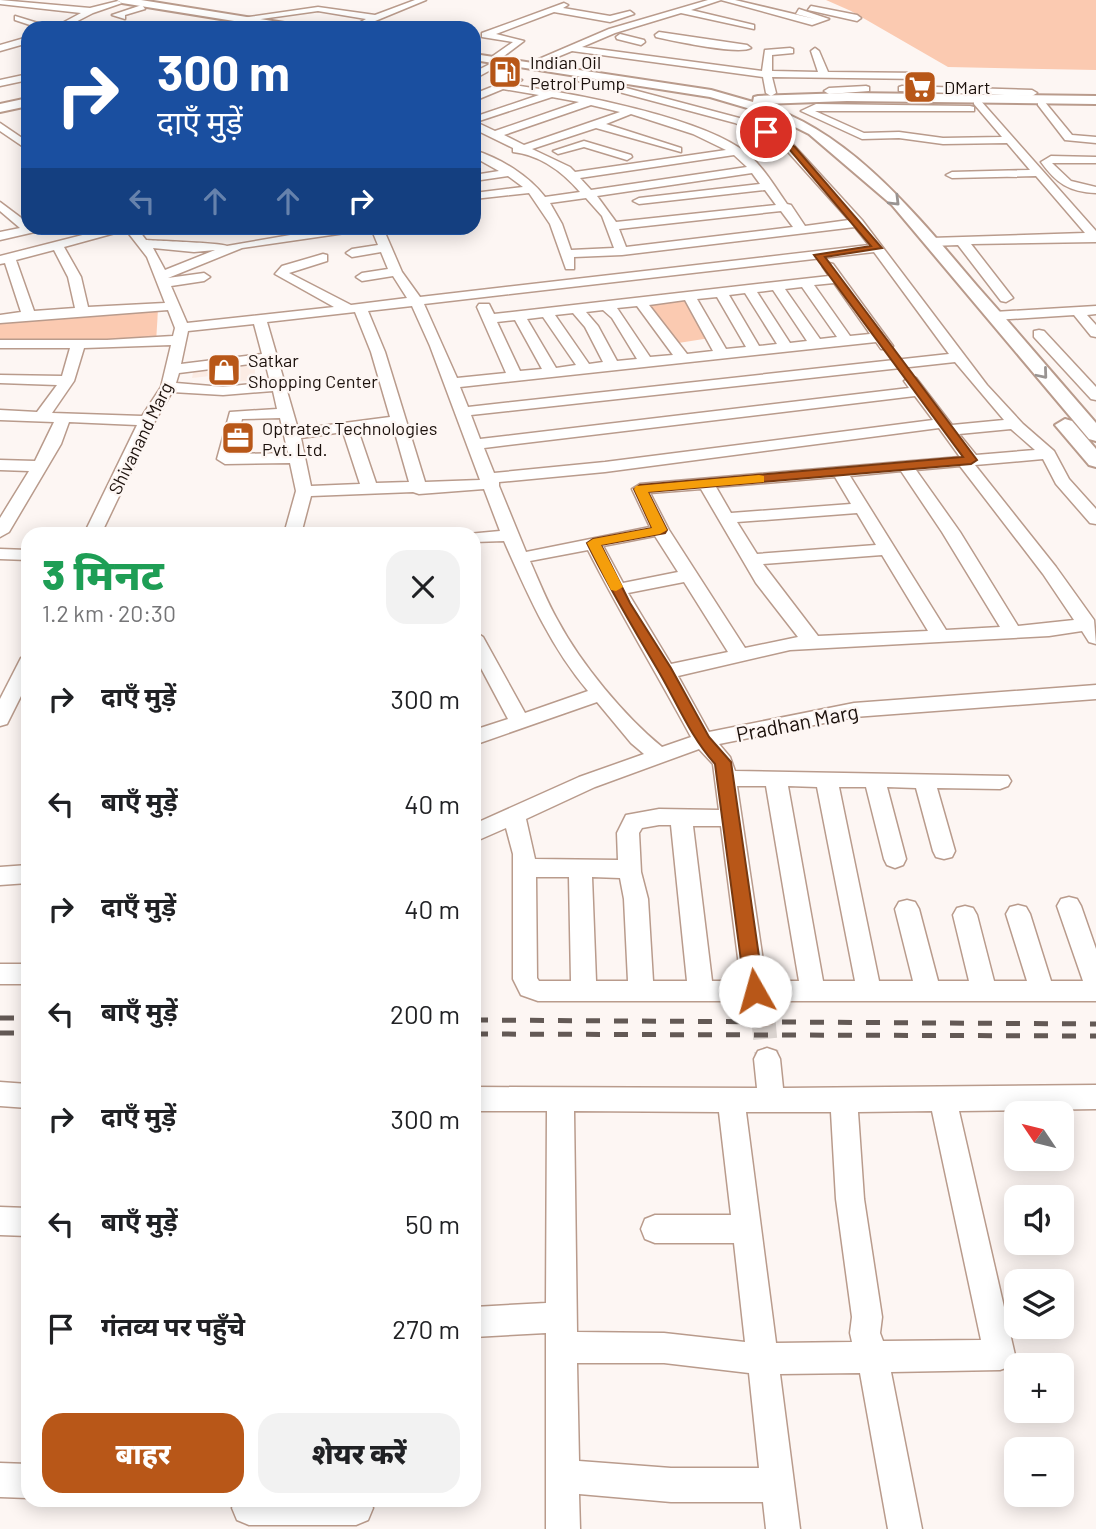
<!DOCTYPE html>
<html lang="hi">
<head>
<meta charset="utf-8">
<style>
	:root { --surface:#fff; --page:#f2f2f2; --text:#202124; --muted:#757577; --accent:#b85718 }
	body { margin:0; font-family:Barlow,"Noto Sans Devanagari",sans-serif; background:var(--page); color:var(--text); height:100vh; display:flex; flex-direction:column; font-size:26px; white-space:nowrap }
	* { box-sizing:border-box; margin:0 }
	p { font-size:23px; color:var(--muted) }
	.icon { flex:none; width:38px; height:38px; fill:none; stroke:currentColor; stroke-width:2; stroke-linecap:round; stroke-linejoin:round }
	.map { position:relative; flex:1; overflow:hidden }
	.sheet { position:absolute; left:21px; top:527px; width:460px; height:980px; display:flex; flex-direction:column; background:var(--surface); border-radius:21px; box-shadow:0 4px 18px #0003 }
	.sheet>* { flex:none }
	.guide { position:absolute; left:21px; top:21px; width:460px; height:214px; border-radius:21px; box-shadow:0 4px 18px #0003; background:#1a4fa0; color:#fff; overflow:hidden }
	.needle { width:46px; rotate:305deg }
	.buttons { position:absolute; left:1004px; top:1101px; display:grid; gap:14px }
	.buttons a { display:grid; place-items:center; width:70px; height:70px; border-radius:14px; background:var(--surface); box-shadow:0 4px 18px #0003; font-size:35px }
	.pin { position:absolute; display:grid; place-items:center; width:60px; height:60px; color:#fff; margin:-30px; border:4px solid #fff; border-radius:50%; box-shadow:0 2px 7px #0007 }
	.me { position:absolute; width:77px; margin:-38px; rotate:353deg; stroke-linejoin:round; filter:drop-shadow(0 0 5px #0008) }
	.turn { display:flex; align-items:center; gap:24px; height:147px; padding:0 21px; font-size:32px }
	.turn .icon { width:91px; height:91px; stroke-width:2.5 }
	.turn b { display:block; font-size:49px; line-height:60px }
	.lanes { display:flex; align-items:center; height:66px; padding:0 21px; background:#0003; justify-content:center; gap:35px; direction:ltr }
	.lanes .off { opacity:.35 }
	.round { display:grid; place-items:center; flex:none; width:74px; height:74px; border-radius:21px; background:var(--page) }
	.headline { display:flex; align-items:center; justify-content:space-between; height:119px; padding:0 21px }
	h1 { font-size:42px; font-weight:800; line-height:52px; color:#1e9e55 }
	.primary-button { display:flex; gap:14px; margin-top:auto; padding:14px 21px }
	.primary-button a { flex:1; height:80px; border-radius:21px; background:var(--accent); color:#fff; font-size:28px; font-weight:800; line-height:80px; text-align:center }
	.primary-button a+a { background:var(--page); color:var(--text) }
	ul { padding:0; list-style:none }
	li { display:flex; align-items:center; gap:21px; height:105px; padding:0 21px }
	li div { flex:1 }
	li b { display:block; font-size:26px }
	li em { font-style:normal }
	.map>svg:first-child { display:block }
	.built { fill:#fcece4 }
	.green { fill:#fbcab1 }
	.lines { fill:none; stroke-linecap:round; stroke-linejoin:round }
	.minor-tunnel { stroke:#dbd4d0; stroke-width:24; stroke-dasharray:24 12; stroke-linecap:butt }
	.minor-casing { stroke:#b99b8c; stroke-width:3 }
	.major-casing { stroke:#b99b8c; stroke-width:4 }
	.minor { fill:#fff; fill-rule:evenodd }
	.major { fill:#fff; fill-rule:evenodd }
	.rail { stroke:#635955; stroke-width:5; stroke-dasharray:14 14; stroke-linecap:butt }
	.oneway { stroke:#999492 }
	.route { fill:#b85718; stroke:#783910; stroke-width:2 }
	.slow { fill:#f59e0b }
	.labels { text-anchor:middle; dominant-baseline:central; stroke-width:5; stroke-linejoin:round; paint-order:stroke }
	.far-poi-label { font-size:18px; fill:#1c110c; stroke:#fdf6f3; text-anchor:start }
	.far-street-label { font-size:18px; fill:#1c110c; stroke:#fdf6f3 }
	.street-label { font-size:21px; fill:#1c110c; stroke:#fdf6f3 }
</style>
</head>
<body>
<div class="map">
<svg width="1096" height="1529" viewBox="0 0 1096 1529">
	<rect width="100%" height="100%" fill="#fdf6f3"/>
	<path class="built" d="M256,361L254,381L209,382L210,376L192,378L194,368Z"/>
	<g class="green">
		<path d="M826,0H1096V70L948,67L851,11Z"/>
		<path d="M688,297L710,338L672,344L642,302Z"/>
		<path d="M158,309L156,343L0,339V317Z"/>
	</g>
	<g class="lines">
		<path class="minor-tunnel" d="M763,1015L767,1059"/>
		<defs>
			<g id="minor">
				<path d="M0,0L90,8L118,1L122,3L93,13L64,28H53L81,13L0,4Z"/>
				<path d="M415,0H426L363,26L359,23L366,19L318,11L239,22L235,19L318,7L375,15Z"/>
				<path d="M708,0H735L815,19L796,14L799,9L829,19L812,25L721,0L691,10L754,25V29L681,13L615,33L582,47L762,71L765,50L790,48L793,49V53L772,55V71L818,72L811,51L815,48L819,51L828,72L923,73L928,76L923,79L772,77L776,93L771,96L766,93L763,77L572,51L533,67L525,65L609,29Z"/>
				<path d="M564,3L568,5L563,8L610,16L630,11L634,14L610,22L554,12L496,34L524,41L496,62H490V58L513,42L482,37V33Z"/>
				<path d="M142,5L145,9L125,15V19L112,15Z"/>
				<path d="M811,6L857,15L861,18L857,21L808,10Z"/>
				<path d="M15,16L41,24L28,30L30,25L15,20Z"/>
				<path d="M659,32L747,45L751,48C739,55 674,41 656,37L655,35Z"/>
				<path d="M620,34L644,40L645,42L641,45L617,39L616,37Z"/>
				<path d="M28,37V43L0,51V45Z"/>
				<path d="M490,64L498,66L474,79V72Z"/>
				<path d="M28,74V80L0,86V80Z"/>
				<path d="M581,76L743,119L788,139L862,220L987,385L1023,424L1054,451L1069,479L1096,509V524L1090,523L1056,484L1043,459L975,465L1056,567L1094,620L1096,644L1089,642L1082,631L1049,636L790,650L678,676L709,732L854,703L1096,685V699L854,717L719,744L730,757L735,771L1008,776L1011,781L1008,786L1000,789L937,788L955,851L952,857L944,859L936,857L933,851L916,788L887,787L906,859L903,865L895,868L887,865L884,859L866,787H839L879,981H913L895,909L899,902L907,900L915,902L919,909L938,981H969L953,915L957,908L965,906L973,908L977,915L994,981H1027L1006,914L1010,907L1018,905L1026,907L1030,914L1051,981H1083L1057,906L1061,899L1069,897L1077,899L1081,906L1096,949V1001H775L776,1015L772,1023L763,1026L754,1023L750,1015V1001H538L521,995L513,979V854L506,828L474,842V824L579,777L644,754L631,743L597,702L474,745V730L508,719L474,655V631L483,637L525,713L588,691C550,646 528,595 504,541L474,542V534H468L500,531L484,489L419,494L413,492L311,496L301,534H284L296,491L290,463L225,464L217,459L230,412L277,409L273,391L223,395L172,392L155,421L101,534H84L137,425L69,422L61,444L9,532L0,537V518L29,471L0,470V460L35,461L54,422L0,420V410L37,412L57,385L0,383V375L62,376L70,348H0V340H107L173,336L175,328L168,310L0,323V315L21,312L5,263L0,264V256L110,228H137L146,240C159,241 223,243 227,246L331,228H358L352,232L242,248L168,278L204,273L210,277L204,281L171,286L187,323L334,307L275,274L282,266L323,254L327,255V261L289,273L351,305L407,298L393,276L362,281L356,277L362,273L388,269L381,252L352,257L346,253L352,249L378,245L371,228H383L402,272L420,297L869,245L855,227L622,255L574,257V269H566L550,224L529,193L474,199V193L523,187L508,176L474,181V175L499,171L474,157V150C502,159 529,176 545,197L580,192C563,172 540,155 513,152V148L474,129V117L539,95L503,89L474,101V94L514,78L522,80L513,85C572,93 703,117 748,154C764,168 775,187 787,204L791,205L805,226L849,220L780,143L735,123L578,81V77ZM552,97L579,102L495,131L476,122ZM591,105L620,112L524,145L504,135ZM631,114L693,134L726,150L575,172L570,167L532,149L596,128L681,152V148L606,124ZM734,155L747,167L591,190L580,178ZM752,173L760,184L639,198L633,201L639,204L765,190L776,205L616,222L597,196ZM586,198L602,216L614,248L571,250L562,224L550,203ZM781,211L793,227L626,247L619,229ZM126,230L147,257L165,303L88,307L81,277L64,247ZM153,248L194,252L215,250L165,270ZM54,250L68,277L75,308L34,311L16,260ZM874,252L949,354L468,407L460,387L876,342L881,349H891L893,346L833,264L829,263L823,267L829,276L494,314L489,304H479L477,307L506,373L457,378L424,304ZM834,283L870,334L850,336L814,285ZM802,287L837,337L820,339L785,289ZM773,290L807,341L790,343L757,292ZM745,293L777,344L759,346L729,295ZM717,297L746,347L726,349L697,299ZM685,300L713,351L687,354L649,305ZM412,306L430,346L480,480L425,482L385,352L368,311ZM637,306L673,355L650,357L617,308ZM603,310L612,318L637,359L617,361L598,326L586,312ZM355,312L371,352L390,417L298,429L267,322ZM573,313L585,327L603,362L589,364L555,315ZM543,317L576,365L556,368L527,319ZM515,320L542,369L520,371L497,322ZM254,324L262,354L181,364L188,331ZM171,345L161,387L142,416L52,413L74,381L84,348ZM265,362L270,382L223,387L176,383L179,373ZM955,362L1004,420L952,425L916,378L911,377L904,381L909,388L480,439L471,415ZM915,396L933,420L605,462L494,473L484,448ZM280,418L288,453L234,454L242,419ZM393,426L409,482L376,483L358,430ZM939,428L960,457L640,484L632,489L650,527L526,552L499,486V482L605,472ZM1011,429L1035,450L976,455L959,434ZM343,432L360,484L311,486L301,438ZM960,466L1043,574L1074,620L1018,626L960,532L916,470ZM901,471L942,532L1000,627L946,630L850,476ZM835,477L851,504L731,513L716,487ZM701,489L756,583L798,637L745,648L669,530L650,493ZM857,513L876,545L757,554L737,522ZM655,536L678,572L623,583L603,546ZM588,550C620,613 657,674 691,737L662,747C624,716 581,664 558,621C547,602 539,581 530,561ZM882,555L928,631L818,636L763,564ZM684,582L728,652L671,664L628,593ZM699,749L713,764L719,810L659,809L626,815L617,833L618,860L535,859L526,819L595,787ZM737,786H766L799,981H766ZM788,786L817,787L855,981H823ZM659,825H671L687,981H653L648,899L641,872L639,833L642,828ZM693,826H721L741,981H712ZM536,877H569L571,981H539L537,978ZM592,877L620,878L624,899L628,981H596Z"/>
				<path d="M866,86L869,87V91L829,94L824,91L829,88Z"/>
				<path d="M902,86L1032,90L1037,93L1032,96L899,91V87Z"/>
				<path d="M974,100H980L1096,231V242L971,244L1013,298L1006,302L1001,301L958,245L931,246L925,242L931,238L1085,233L1036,176L952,178L946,175L952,172L1030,170L1007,143L943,144L899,138L862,139L801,111L816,104L970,106L974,107V111H815L864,133L899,132L943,138L1002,137L974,104Z"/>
				<path d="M1038,101H1044L1072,135L1096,137V143L1065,140L1038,105Z"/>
				<path d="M0,123L28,142V150L0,131Z"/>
				<path d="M584,141L631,155L632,157L627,160L584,147L558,154L553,151Z"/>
				<path d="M1051,156L1096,157V163H1052L1071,181L1096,187V193C1069,192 1056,183 1041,162Z"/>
				<path d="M0,202L28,223V228H41L39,231L0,240V232L20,228L0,211Z"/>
				<path d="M1096,306V314L1087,315L1096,325V337L1091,336L1074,315L994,320L987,316L994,312Z"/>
				<path d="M1039,330L1044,331L1096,387V400L1091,399L1034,337V331Z"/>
				<path d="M0,549L28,550V560L0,559Z"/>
				<path d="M28,656V682L7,724L0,726V699L21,658Z"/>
				<path d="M28,865V883L0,885V867Z"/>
				<rect x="0" y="964" width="28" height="20"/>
				<path d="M767,1048L776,1051L780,1059L783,1088L1096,1085V1109L959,1111L1015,1355L1011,1366L1000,1370L891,1372L922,1529H888L860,1373L780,1374L800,1529H766L763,1502H671L579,1494L580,1529H546V1333L474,1337V1307L546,1303L547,1111H474V1087L757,1088L754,1059L758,1051ZM574,1111L719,1112L731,1215H655L645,1219L641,1229L645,1239L655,1243H734L745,1342L664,1333L577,1332ZM932,1111L981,1340L883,1341L880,1333L882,1317L864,1199L858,1112ZM746,1112H831L836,1199L852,1317L850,1333L852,1342L776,1343ZM577,1363H664L749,1373L759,1468H671L579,1461Z"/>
				<path d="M0,1082L28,1084V1108L0,1106Z"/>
				<path d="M0,1207L28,1208V1236L0,1235Z"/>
				<path d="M0,1463L28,1464V1498L0,1497Z"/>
				<path d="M236,1500H369L373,1508L368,1520L356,1525H249L237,1520L232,1508Z"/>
			</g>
			<g id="major">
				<path d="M117,0H141L297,25L302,28H277L122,3Z"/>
				<path d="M474,54L711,90L753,102L754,97L758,96L847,93L1096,96V104L847,101L759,104C849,129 918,217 977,286C1017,331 1056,377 1096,423V441L1089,439L892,205L809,134L771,115L710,97L474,60Z"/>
				<path d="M28,98V106L0,112V104Z"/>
				<path d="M1065,419L1072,421L1096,449V467L1089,465L1055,425Z"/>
			</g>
		</defs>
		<use href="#minor" class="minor-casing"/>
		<use href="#major" class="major-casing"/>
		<use href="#minor" class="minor"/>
		<use href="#major" class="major"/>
		<g class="rail">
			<path d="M0,1018H28"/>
			<path d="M474,1020L1096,1024"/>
			<path d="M0,1033H28"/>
			<path d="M474,1034L1096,1036"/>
		</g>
	</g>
	<defs><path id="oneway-chevron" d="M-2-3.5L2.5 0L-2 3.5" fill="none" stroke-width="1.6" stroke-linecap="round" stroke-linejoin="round" transform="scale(1.75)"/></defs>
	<g class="oneway">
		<use href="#oneway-chevron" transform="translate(895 201) rotate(45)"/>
		<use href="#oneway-chevron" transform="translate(1043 374) rotate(50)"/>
	</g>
	<path class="route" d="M766,129L795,147L882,248L825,257L977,460L971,464L648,492L667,530L665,533L601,545L630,603L671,668L709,737L731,762L764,991L761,997L755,999L748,997L745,991L715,764C689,735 676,700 656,667C632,626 608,586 587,543L593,539L652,528L634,489L640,485L963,457L814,255L871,246L790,150L763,133Z"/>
	<path class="slow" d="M759,475L764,476V482L648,492L667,530L660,534L601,545L623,587L616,591L611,590L587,543L593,539L652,528L634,489L636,486Z"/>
	<defs>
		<symbol id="fuel-square" viewBox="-11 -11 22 22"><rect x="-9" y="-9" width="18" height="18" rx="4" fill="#b85718" stroke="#fdf6f3"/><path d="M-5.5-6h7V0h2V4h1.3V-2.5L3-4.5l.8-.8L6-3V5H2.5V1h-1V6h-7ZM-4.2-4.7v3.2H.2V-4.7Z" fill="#fff"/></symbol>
		<symbol id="supermarket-square" viewBox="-11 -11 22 22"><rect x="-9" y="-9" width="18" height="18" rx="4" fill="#b85718" stroke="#fdf6f3"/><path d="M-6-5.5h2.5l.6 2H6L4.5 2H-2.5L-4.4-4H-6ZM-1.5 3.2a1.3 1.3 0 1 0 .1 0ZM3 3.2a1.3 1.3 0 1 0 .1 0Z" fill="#fff"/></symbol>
		<symbol id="shop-square" viewBox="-11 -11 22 22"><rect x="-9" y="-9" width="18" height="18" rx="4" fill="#b85718" stroke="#fdf6f3"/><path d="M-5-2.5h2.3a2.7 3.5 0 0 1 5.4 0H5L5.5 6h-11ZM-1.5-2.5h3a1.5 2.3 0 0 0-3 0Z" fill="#fff"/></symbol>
		<symbol id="office-square" viewBox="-11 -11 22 22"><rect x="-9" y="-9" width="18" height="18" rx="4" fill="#b85718" stroke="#fdf6f3"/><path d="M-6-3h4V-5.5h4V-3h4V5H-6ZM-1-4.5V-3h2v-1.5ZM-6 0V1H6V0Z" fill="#fff"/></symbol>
	</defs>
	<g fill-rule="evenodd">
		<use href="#fuel-square" x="486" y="53" width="38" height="38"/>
		<use href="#supermarket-square" x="901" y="68" width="38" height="38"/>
		<use href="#shop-square" x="205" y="351" width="38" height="38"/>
		<use href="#office-square" x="219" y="419" width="38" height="38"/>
	</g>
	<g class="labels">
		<g class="far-poi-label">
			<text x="530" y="62">Indian Oil<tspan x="530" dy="21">Petrol Pump</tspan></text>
			<text x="944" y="87">DMart</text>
			<text x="248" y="360">Satkar<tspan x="248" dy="21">Shopping Center</tspan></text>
			<text x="262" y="428">Optratec Technologies<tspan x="262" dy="21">Pvt. Ltd.</tspan></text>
		</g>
		<g class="far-street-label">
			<text transform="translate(140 438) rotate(-64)">Shivanand Marg</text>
		</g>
		<g class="street-label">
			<text transform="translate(797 722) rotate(-11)">Pradhan Marg</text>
		</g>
	</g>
</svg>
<div class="buttons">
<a><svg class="needle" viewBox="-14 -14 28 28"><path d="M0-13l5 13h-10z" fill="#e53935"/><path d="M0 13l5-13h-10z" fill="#757577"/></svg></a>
<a><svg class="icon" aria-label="sound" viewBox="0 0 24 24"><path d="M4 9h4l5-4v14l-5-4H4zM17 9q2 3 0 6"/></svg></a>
<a><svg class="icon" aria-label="layers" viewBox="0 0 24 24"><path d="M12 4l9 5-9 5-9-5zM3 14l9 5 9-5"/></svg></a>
<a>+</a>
<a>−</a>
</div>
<div class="pin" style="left:766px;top:132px;background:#d93025"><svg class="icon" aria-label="arrive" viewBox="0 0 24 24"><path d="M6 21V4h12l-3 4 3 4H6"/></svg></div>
<svg class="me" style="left:755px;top:991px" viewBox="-20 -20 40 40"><circle r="19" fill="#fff"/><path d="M0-13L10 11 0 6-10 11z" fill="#b85718"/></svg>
<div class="guide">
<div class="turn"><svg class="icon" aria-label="right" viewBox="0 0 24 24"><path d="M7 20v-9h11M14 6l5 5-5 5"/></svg><div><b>300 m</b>दाएँ मुड़ें</div></div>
<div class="lanes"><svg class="icon off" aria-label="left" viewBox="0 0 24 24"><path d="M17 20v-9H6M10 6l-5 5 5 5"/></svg><svg class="icon off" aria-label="ahead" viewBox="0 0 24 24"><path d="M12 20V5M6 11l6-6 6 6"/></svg><svg class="icon off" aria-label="ahead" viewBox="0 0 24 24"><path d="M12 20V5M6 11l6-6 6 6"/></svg><svg class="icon" aria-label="right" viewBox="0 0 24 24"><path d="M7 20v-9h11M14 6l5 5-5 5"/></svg></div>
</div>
<section class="sheet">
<div class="headline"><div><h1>3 मिनट</h1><p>1.2 km · 20:30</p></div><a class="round"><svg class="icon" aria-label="close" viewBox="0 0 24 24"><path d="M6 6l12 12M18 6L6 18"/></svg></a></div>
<ul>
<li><svg class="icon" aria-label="right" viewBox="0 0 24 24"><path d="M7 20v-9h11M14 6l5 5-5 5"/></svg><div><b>दाएँ मुड़ें</b></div><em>300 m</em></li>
<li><svg class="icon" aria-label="left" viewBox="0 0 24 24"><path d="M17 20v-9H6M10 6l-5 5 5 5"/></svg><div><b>बाएँ मुड़ें</b></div><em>40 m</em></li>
<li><svg class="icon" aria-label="right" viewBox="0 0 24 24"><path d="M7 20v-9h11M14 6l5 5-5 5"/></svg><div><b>दाएँ मुड़ें</b></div><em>40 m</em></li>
<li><svg class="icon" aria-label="left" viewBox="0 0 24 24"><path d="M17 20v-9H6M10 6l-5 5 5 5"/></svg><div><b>बाएँ मुड़ें</b></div><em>200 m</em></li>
<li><svg class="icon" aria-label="right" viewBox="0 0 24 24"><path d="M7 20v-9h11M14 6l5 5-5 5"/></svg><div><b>दाएँ मुड़ें</b></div><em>300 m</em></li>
<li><svg class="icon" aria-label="left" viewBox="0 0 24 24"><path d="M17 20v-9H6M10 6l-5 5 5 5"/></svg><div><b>बाएँ मुड़ें</b></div><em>50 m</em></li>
<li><svg class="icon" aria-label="arrive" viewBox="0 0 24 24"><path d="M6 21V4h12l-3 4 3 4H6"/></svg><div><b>गंतव्य पर पहुँचे</b></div><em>270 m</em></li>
</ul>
<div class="primary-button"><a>बाहर</a><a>शेयर करें</a></div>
</section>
</div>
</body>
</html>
